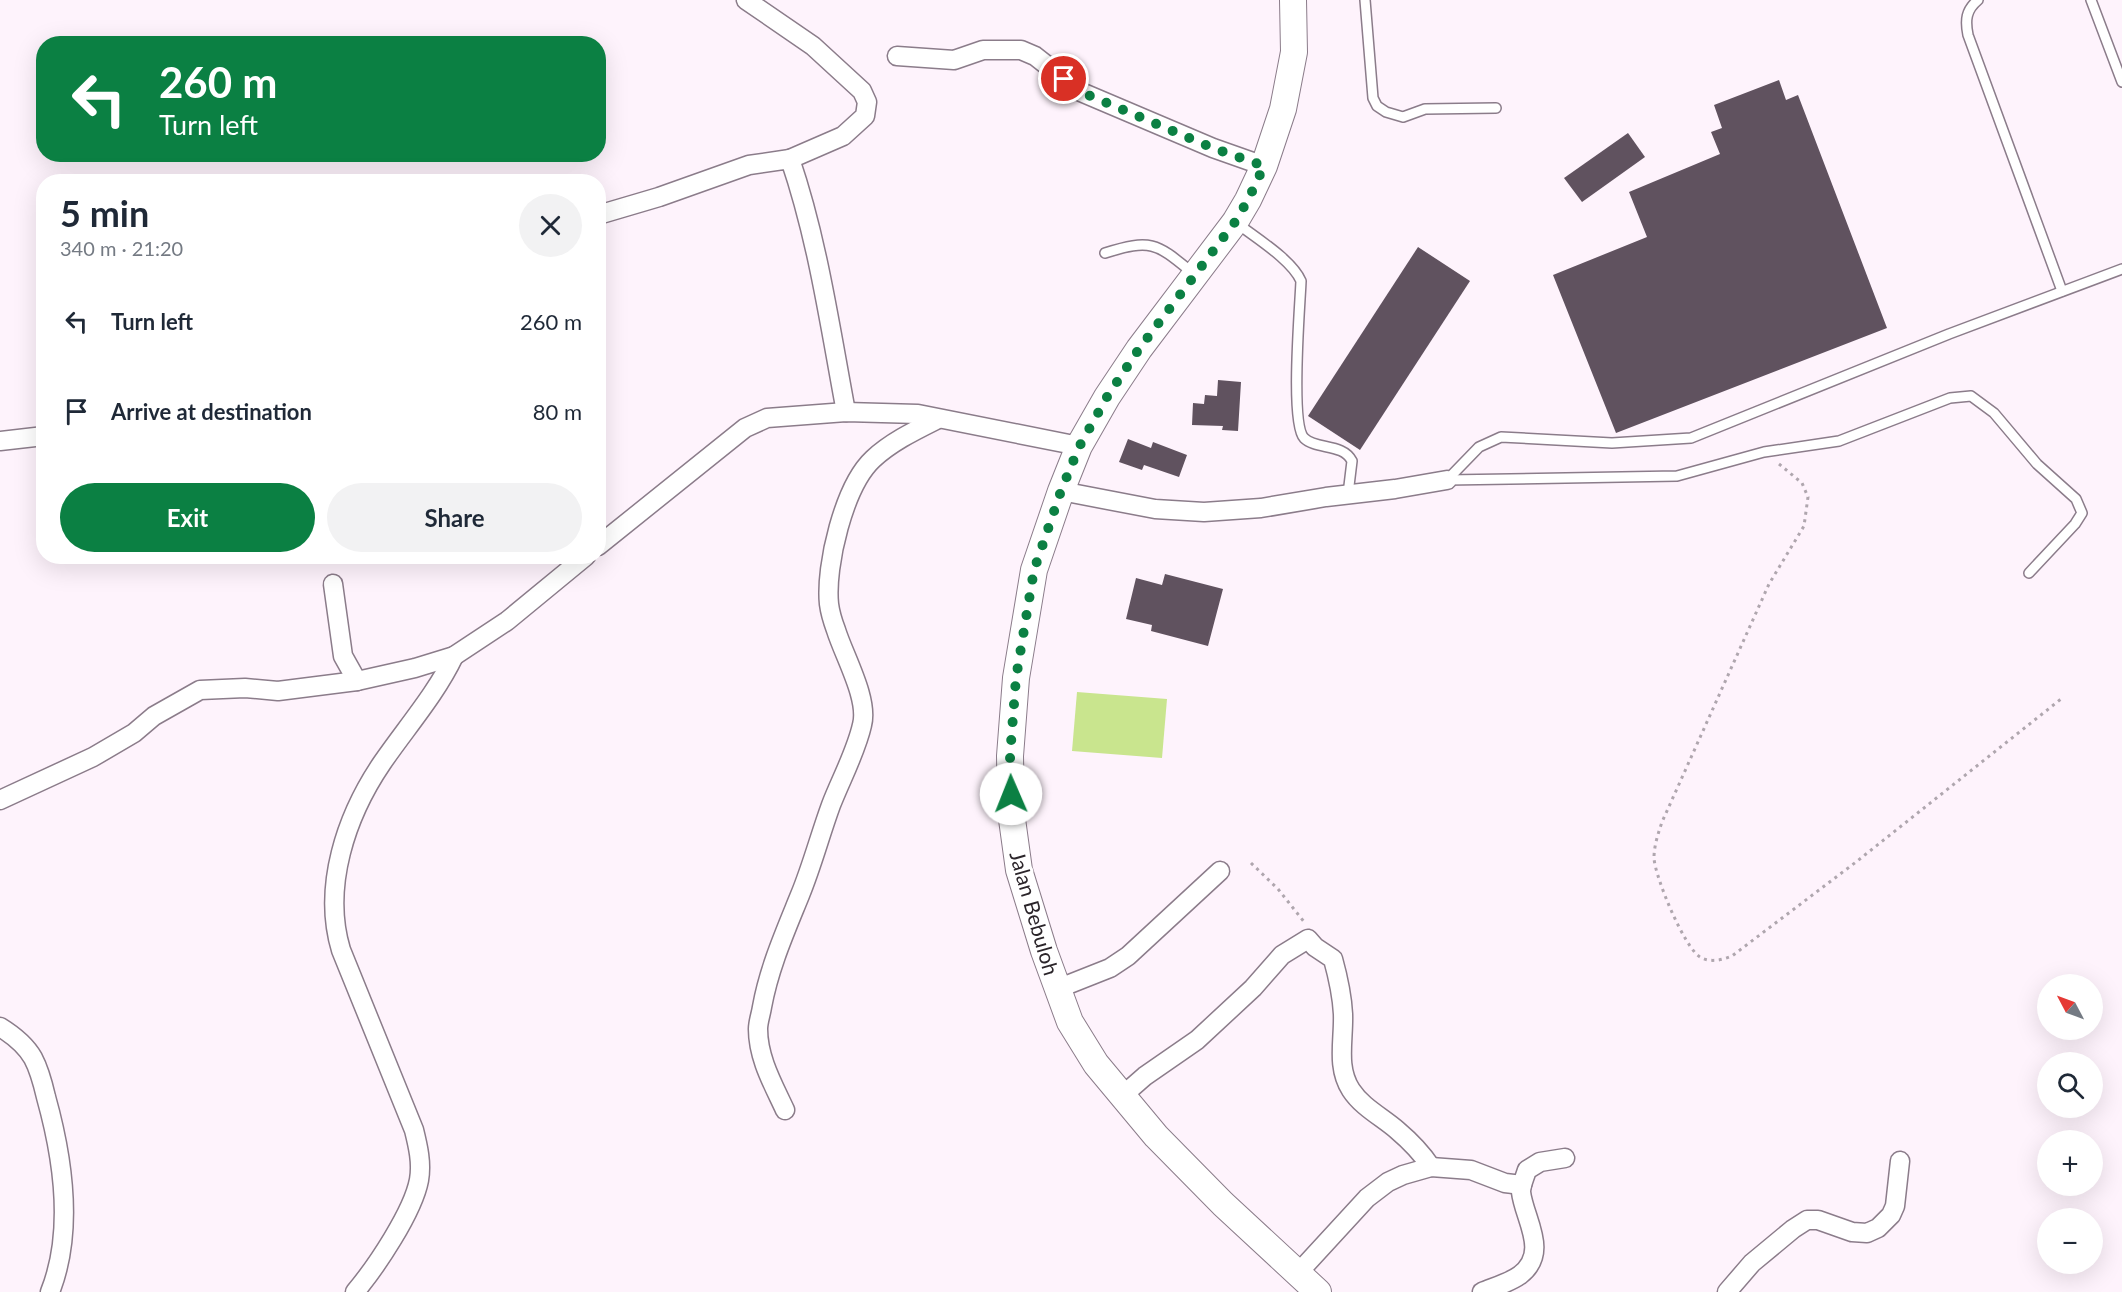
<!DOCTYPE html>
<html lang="en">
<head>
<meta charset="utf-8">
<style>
	:root { --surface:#fff; --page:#f2f2f3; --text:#1f2937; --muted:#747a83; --accent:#0b8043 }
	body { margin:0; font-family:Lato,sans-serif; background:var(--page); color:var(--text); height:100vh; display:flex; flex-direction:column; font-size:22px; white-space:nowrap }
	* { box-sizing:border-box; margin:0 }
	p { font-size:20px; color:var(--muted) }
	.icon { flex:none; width:33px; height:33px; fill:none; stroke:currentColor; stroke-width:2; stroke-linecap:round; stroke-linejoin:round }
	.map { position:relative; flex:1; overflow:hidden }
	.sheet { position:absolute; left:36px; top:174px; width:570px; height:390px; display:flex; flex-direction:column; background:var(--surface); border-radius:24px; box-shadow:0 6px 24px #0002 }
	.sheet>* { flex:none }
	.top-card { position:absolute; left:36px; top:36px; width:570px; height:126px; border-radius:24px; box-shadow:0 6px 24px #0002; background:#0b8043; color:#fff; overflow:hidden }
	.needle { width:39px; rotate:311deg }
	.controls { position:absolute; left:2037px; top:974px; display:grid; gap:12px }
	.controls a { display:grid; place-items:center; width:66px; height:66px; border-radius:50%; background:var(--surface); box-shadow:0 6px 24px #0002; font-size:30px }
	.pin { position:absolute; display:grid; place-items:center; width:51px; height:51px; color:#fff; margin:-26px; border:3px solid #fff; border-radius:50%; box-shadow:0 2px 6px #0007 }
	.me { position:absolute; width:66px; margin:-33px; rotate:359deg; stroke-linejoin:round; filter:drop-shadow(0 0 4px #0008) }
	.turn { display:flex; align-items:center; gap:21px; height:126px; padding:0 24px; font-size:27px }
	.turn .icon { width:78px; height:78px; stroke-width:2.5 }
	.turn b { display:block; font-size:42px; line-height:51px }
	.round { display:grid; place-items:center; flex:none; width:63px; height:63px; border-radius:32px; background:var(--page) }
	.head { display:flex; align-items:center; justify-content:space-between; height:102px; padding:0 24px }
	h1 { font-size:36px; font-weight:700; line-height:45px }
	.cta { display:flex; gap:12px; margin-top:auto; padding:12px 24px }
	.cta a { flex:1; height:69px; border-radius:36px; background:var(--accent); color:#fff; font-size:24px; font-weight:700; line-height:69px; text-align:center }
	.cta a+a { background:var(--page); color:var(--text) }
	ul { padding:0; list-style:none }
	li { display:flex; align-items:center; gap:18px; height:90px; padding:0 24px }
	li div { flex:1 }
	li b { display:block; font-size:22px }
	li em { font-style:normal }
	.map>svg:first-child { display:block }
	.green { fill:#c9e58e }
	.building { fill:#60525f }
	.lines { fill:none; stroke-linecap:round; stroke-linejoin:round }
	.lane-casing { stroke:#8b7c8a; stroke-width:12 }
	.street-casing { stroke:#8b7c8a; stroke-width:21 }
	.secondary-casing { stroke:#8b7c8a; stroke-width:28 }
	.path { stroke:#afa6ae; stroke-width:3; stroke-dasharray:3 4.5; stroke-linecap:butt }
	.lane { stroke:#fff; stroke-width:9 }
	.street { stroke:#fff; stroke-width:18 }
	.secondary { stroke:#fff; stroke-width:26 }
	.route { stroke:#0b8043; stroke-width:10; stroke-dasharray:0 18 }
	.labels { text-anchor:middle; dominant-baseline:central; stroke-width:6; stroke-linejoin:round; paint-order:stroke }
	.street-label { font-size:21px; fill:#2b252a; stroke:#fff }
</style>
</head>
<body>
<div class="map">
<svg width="2122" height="1292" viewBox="0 0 2122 1292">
	<rect width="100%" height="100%" fill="#fef3fc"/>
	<path class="green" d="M1077,692L1167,699L1162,758L1072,751Z"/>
	<g class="building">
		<path d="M1779,80L1786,100L1798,95L1887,328L1616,433L1553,275L1647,237L1629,192L1720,154L1711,132L1722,128L1714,105Z"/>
		<path d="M1628,133L1645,157L1582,202L1564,178Z"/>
		<path d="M1418,247L1470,281L1360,450L1308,416Z"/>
		<path d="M1218,380L1241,382L1238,431L1222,430L1223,426L1192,425L1193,403L1204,404L1205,395L1217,396Z"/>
		<path d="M1128,439L1151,448L1153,442L1187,455L1179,477L1144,465L1142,470L1119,462Z"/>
		<path d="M1165,574L1223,589L1208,646L1151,631L1152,625L1126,619L1136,578L1162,585Z"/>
	</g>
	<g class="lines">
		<defs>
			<g id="lane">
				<path d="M1365,0L1373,98L1377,106L1386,112L1403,117L1425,109L1496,108"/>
				<path d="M1978,0C1966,10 1965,20 1968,35L2062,291"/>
				<path d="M2091,0L2122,82"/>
				<path d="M1238,224C1256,238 1292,260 1301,281C1300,307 1290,423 1304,438C1316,450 1343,443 1352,461L1348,494"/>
				<path d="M1105,253C1153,238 1157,244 1194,274"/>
				<path d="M1447,480L1677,476L1764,452L1839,441L1950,398L1971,396L1994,413L2037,464L2076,499L2082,513L2075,524L2029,573"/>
				<path d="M1447,480L1479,447L1501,437L1612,443L1691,438L1949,334L2122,269"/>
			</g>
			<g id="street">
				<path d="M746,0L813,46L862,91L867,102L865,116L843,136L790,159"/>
				<path d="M897,56L954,60L983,50H1021L1035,56L1081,92L1213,148L1264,166"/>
				<path d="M598,215L659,197L749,165L790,159C818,241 830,327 846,412"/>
				<path d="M0,441L44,436"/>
				<path d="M1061,491L1155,509L1204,512L1261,508L1326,497L1395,489L1447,480"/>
				<path d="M598,546L745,428L767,418L846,412L918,414L1079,446"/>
				<path d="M333,584L343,656L357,681"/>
				<path d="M0,800L93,757L134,733L154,716L200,690L245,688L278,691L357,681L415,668L454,656L507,621L586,556"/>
				<path d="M1057,989L1110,968L1128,956L1220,871"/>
				<path d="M0,1027C13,1035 25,1044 33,1058C40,1071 43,1084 46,1097C63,1158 74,1232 50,1292"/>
				<path d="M1121,1097L1145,1076L1197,1040L1253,988L1282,955L1308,939L1315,947L1333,959C1338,977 1342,995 1343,1014C1344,1040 1336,1067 1351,1090C1362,1107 1382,1117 1397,1130C1410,1141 1421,1152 1431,1167"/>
				<path d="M785,1110C773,1084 758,1058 758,1029C758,1022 761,1014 762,1007C769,968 785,932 800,895C812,866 820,835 831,805C841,779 856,752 862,725C869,699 844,656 836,630C833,622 830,612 829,604C825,566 844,486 873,459C891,442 916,430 938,419"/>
				<path d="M1298,1273L1367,1198L1388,1182L1403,1175L1431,1167L1471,1170L1505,1183L1522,1185"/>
				<path d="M355,1292C376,1267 413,1212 419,1180C422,1163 418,1146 414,1130L341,950C322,887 346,816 382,763C406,728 436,694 454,656"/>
				<path d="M1482,1292C1494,1287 1509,1283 1520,1275C1550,1252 1524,1219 1521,1192C1521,1185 1525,1177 1527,1170L1540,1162L1565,1158"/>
				<path d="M1727,1292L1752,1263L1793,1229L1807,1220H1818L1852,1232L1867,1233L1878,1228L1891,1215L1895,1206L1900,1161"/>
			</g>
			<path id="secondary" d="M1293,0L1294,52L1283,109L1264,166L1248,200L1235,222L1139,349L1107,397L1079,446L1061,491L1034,570L1016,678L1010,756L1011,812L1019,870L1044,951L1070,1022L1096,1064L1156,1136L1223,1204L1318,1292"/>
		</defs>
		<use href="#lane" class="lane-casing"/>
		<use href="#street" class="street-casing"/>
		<use href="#secondary" class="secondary-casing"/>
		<g class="path">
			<path d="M1779,464L1802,483L1808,497L1804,526L1769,584L1662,822C1658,834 1654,846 1654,858C1655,877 1684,947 1700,957C1710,963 1722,960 1732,956L1856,862L2061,699"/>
			<path d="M1251,863L1278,889L1305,923"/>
		</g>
		<use href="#lane" class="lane"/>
		<use href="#street" class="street"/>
		<use href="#secondary" class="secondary"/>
	</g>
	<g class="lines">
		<path class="route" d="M1011,794L1010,756L1016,678L1034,570L1061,491L1079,447L1107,397L1139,349L1235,222L1248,200L1264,166L1213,148L1081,92L1064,79"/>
	</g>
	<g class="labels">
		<g class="street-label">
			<text transform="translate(1035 913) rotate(74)">Jalan Bebuloh</text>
		</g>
	</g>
</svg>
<div class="controls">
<a><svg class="needle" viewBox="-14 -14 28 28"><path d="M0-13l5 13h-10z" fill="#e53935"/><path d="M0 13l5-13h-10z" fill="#747a83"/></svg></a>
<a><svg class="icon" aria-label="search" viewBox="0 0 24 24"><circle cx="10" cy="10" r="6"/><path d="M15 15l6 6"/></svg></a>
<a>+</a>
<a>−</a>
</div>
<div class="pin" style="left:1064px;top:79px;background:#d93025"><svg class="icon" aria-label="arrive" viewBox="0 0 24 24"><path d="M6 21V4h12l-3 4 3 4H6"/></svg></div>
<svg class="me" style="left:1011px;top:794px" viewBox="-20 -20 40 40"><circle r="19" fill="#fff"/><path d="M0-13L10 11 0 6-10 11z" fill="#0b8043"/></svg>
<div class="top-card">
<div class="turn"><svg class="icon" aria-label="left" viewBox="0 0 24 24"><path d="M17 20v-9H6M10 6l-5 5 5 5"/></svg><div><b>260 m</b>Turn left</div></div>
</div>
<section class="sheet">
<div class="head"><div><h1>5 min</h1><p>340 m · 21:20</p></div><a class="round"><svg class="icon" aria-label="close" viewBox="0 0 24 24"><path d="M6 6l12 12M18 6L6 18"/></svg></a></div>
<ul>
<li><svg class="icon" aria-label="left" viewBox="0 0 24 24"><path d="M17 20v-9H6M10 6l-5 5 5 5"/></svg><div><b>Turn left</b></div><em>260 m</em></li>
<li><svg class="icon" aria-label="arrive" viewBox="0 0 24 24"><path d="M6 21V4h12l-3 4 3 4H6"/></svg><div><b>Arrive at destination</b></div><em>80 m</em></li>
</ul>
<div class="cta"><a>Exit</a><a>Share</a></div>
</section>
</div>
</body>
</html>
